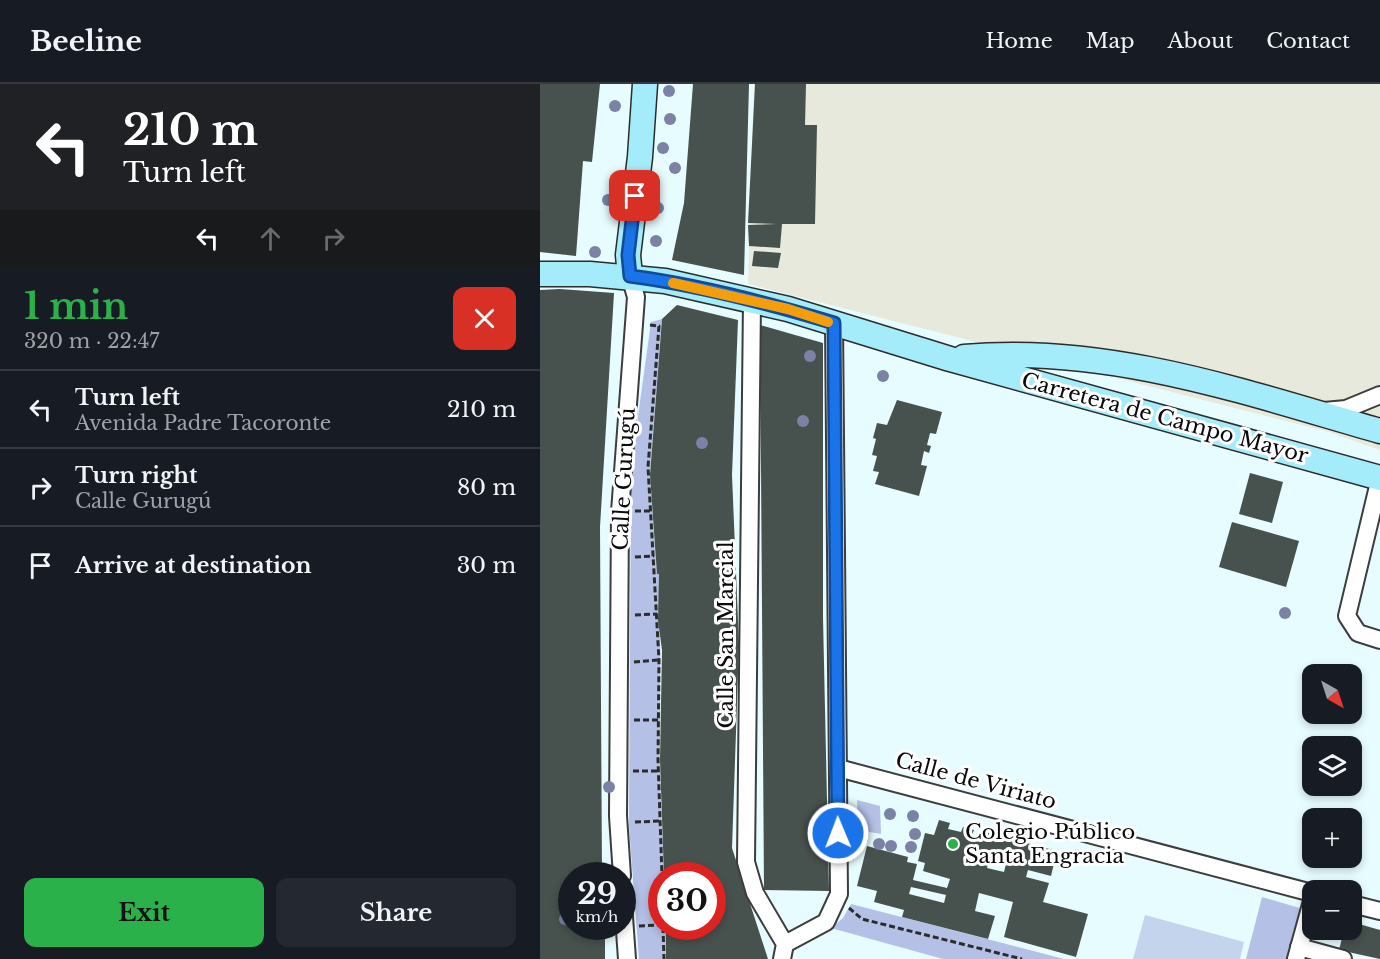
<!DOCTYPE html>
<html lang="en">
<head>
<meta charset="utf-8">
<style>
	:root { --surface:#171b24; --page:#242831; --text:#f1f3f6; --muted:#9ea1a6; --line:#363941; --accent:#2ab149 }
	body { margin:0; font-family:"Libre Baskerville",serif; background:var(--page); color:var(--text); height:100vh; display:flex; flex-direction:column; font-size:22px; white-space:nowrap }
	* { box-sizing:border-box; margin:0 }
	p { font-size:20px; color:var(--muted) }
	.icon { flex:none; width:33px; height:33px; fill:none; stroke:currentColor; stroke-width:2; stroke-linecap:round; stroke-linejoin:round }
	.map { position:relative; flex:1; overflow:hidden }
	.side { display:flex; flex-direction:column; background:var(--surface); width:540px }
	.side>* { flex:none }
	.hud { background:#202124; color:#fff; overflow:hidden }
	.needle { width:39px; rotate:141deg }
	.buttons { position:absolute; left:762px; top:580px; display:grid; gap:12px }
	.buttons a { display:grid; place-items:center; width:60px; height:60px; border-radius:12px; background:var(--surface); box-shadow:0 3px 9px #0003; font-size:30px }
	.speed { position:absolute; left:18px; top:778px; display:flex; gap:12px; font-size:30px; font-weight:700; text-align:center }
	.speed>* { display:grid; place-content:center; width:78px; height:78px; border-radius:50%; background:var(--surface); box-shadow:0 3px 9px #0003; line-height:1 }
	.speed small { font-size:15px; font-weight:400 }
	.speed .limit { border:9px solid #d22; background:#fff; color:#111 }
	.pin { position:absolute; display:grid; place-items:center; width:51px; height:51px; color:#fff; margin:-26px; border-radius:12px; box-shadow:0 3px 9px #0006 }
	.me { position:absolute; width:66px; margin:-33px; rotate:359deg; stroke-linejoin:round; filter:drop-shadow(0 0 4px #0008) }
	.turn { display:flex; align-items:center; gap:21px; height:126px; padding:0 24px; font-size:27px }
	.turn .icon { width:78px; height:78px; stroke-width:2.5 }
	.turn b { display:block; font-size:42px; line-height:51px }
	.lanes { display:flex; align-items:center; height:57px; padding:0 24px; background:#0003; justify-content:center; gap:30px; direction:ltr }
	.lanes .off { opacity:.35 }
	.round { display:grid; place-items:center; flex:none; width:63px; height:63px; border-radius:12px; background:var(--page) }
	.summary { display:flex; align-items:center; justify-content:space-between; height:102px; padding:0 24px }
	h1 { font-size:36px; font-weight:700; line-height:45px; color:var(--accent) }
	.primary-button { display:flex; gap:12px; margin-top:auto; padding:12px 24px }
	.primary-button a { flex:1; height:69px; border-radius:12px; background:var(--accent); color:#111; font-size:24px; font-weight:700; line-height:69px; text-align:center }
	.primary-button a+a { background:var(--page); color:var(--text) }
	ul { padding:0; list-style:none }
	li { display:flex; align-items:center; gap:18px; height:78px; padding:0 24px; border-top:2px solid var(--line) }
	li div { flex:1 }
	li b { display:block; font-size:22px }
	li em { font-style:normal }
	header { display:flex; align-items:center; gap:36px; box-sizing:border-box; height:84px; padding:0 30px; background:var(--surface); border-bottom:2px solid var(--line) }
	header strong { font-size:28px }
	nav { display:flex; gap:33px; margin-inline-start:auto; font-size:21px }
	main { display:flex; flex:1; min-height:0 }
	.map>svg:first-child { display:block }
	.industrial { fill:#e7e9dd }
	.green { fill:#b4c0e5 }
	.pitch { fill:#c5d4ed }
	.building { fill:#47514e; fill-rule:evenodd }
	.lines { fill:none; stroke-linecap:round; stroke-linejoin:round }
	.street-casing { stroke:#3d3d3d; stroke-width:20 }
	.secondary-casing { stroke:#2c2c2c; stroke-width:27 }
	.path { stroke:#2c2c2c; stroke-width:3; stroke-dasharray:6 3; stroke-linecap:butt }
	.street { stroke:#fff; stroke-width:16 }
	.secondary { stroke:#a5ecfb; stroke-width:24 }
	.tree { fill:#7b82a5 }
	.route-casing { stroke:#114b97; stroke-width:15 }
	.route { stroke:#1a73e8; stroke-width:10 }
	.slow { stroke:#f59e0b; stroke-width:10 }
	.poi-dot { fill:#2ab149; stroke:#fff; stroke-width:2 }
	.labels { text-anchor:middle; dominant-baseline:central; stroke-width:6; stroke-linejoin:round; paint-order:stroke }
	.street-label { font-size:21px; fill:#0a0a0a; stroke:#fff }
	.poi-label { font-size:21px; fill:#0a0a0a; stroke:#fff; text-anchor:start }
</style>
</head>
<body>
<header>
<strong>Beeline</strong>
<nav><a>Home</a><a>Map</a><a>About</a><a>Contact</a></nav>
</header>
<main>
<section class="side">
<div class="hud">
<div class="turn"><svg class="icon" aria-label="left" viewBox="0 0 24 24"><path d="M17 20v-9H6M10 6l-5 5 5 5"/></svg><div><b>210 m</b>Turn left</div></div>
<div class="lanes"><svg class="icon" aria-label="left" viewBox="0 0 24 24"><path d="M17 20v-9H6M10 6l-5 5 5 5"/></svg><svg class="icon off" aria-label="ahead" viewBox="0 0 24 24"><path d="M12 20V5M6 11l6-6 6 6"/></svg><svg class="icon off" aria-label="right" viewBox="0 0 24 24"><path d="M7 20v-9h11M14 6l5 5-5 5"/></svg></div>
</div>
<div class="summary"><div><h1>1 min</h1><p>320 m · 22:47</p></div><a class="round" style="background:#d93025;color:#fff"><svg class="icon" aria-label="close" viewBox="0 0 24 24"><path d="M6 6l12 12M18 6L6 18"/></svg></a></div>
<ul>
<li><svg class="icon" aria-label="left" viewBox="0 0 24 24"><path d="M17 20v-9H6M10 6l-5 5 5 5"/></svg><div><b>Turn left</b><p>Avenida Padre Tacoronte</p></div><em>210 m</em></li>
<li><svg class="icon" aria-label="right" viewBox="0 0 24 24"><path d="M7 20v-9h11M14 6l5 5-5 5"/></svg><div><b>Turn right</b><p>Calle Gurugú</p></div><em>80 m</em></li>
<li><svg class="icon" aria-label="arrive" viewBox="0 0 24 24"><path d="M6 21V4h12l-3 4 3 4H6"/></svg><div><b>Arrive at destination</b></div><em>30 m</em></li>
</ul>
<div class="primary-button"><a>Exit</a><a>Share</a></div>
</section>
<div class="map">
<svg width="840" height="875" viewBox="0 0 840 875">
	<rect width="100%" height="100%" fill="#e7fcfe"/>
	<path class="industrial" d="M214,0H840V366L789,348L208,200Z"/>
	<g class="green">
		<path d="M122,235L110,391L117,490H119C121,551 120,611 120,673C120,712 123,752 124,792H122V843H126V875H99L89,742L91,383L111,238Z"/>
		<path d="M317,716L340,722L341,750L318,746Z"/>
		<path d="M722,813L763,825L749,875H706Z"/>
		<path d="M311,820L524,875H403L291,844L303,834Z"/>
	</g>
	<path class="pitch" d="M605,831L704,858L700,875H593Z"/>
	<g class="building">
		<path d="M0,0H60L52,78L43,77L36,172L0,168Z"/>
		<path d="M153,0H209L204,191L132,176L144,119Z"/>
		<path d="M215,0H266L265,41H277L275,140H242L240,164L209,162L208,141L237,140L208,139Z"/>
		<path d="M214,167L241,169L238,184L212,182Z"/>
		<path d="M20,205L74,209L60,443L62,792H32V843H65V875H0V206Z"/>
		<path d="M137,221L198,236L192,391L199,561L192,764L228,875H126V843H172V792H124L120,676L122,566L118,536L119,490H117L110,391L122,235Z"/>
		<path d="M220,241L283,259V534L289,807L224,806Z"/>
		<path d="M357,316L402,328L396,350L390,349L387,361L391,362L389,369L384,367L381,381L387,382L379,412L335,400L339,388L333,387L337,372L332,371L336,355L333,354L337,339L347,341Z"/>
		<path d="M710,389L743,398L732,439L699,430Z"/>
		<path d="M692,438L759,457L746,503L679,483Z"/>
		<path d="M399,736L410,739L408,745L421,748L423,743L434,746L432,751L444,754L445,748L517,767L511,792L488,786L486,793L509,799L503,818L548,830L536,873L464,853L473,818L439,809L435,827L455,832L448,855L362,833L364,826L334,818L337,807L317,802L327,762L368,773L367,778L377,780L373,796L407,804L410,795L383,787L385,779L378,777L385,749L394,751ZM449,776L466,780L464,788L447,784ZM371,803L406,811L404,819L369,810Z"/>
		<path d="M812,838L840,846V875L799,866L804,846H812Z"/>
	</g>
	<g class="lines">
		<defs>
			<g id="street">
				<path d="M212,217L206,778L215,809L245,860L242,875"/>
				<path d="M784,327L806,325L840,311"/>
				<path d="M840,394L807,532L818,549L840,556"/>
				<path d="M298,684L772,809"/>
				<path d="M82,792L78,732L80,428L96,213L90,192"/>
				<path d="M82,805L87,875"/>
				<path d="M812,820L840,827"/>
				<path d="M245,860L286,838L299,810L294,239"/>
				<path d="M759,863L803,875"/>
				<path d="M756,875L772,817"/>
			</g>
			<g id="secondary">
				<path d="M0,190H50L125,197L248,225L410,275L840,394"/>
				<path d="M90,192L88,171L100,73L105,0"/>
				<path d="M424,273C568,260 704,308 840,347"/>
			</g>
		</defs>
		<use href="#street" class="street-casing"/>
		<use href="#secondary" class="secondary-casing"/>
		<g class="path">
			<path d="M110,241L119,242L108,383L119,576L118,676L122,792"/>
			<path d="M95,427H111"/>
			<path d="M95,473L114,472"/>
			<path d="M95,531L117,530"/>
			<path d="M94,578L119,576"/>
			<path d="M94,636H119"/>
			<path d="M93,687H119"/>
			<path d="M95,738L120,737"/>
			<path d="M309,824L322,835L482,875"/>
			<path d="M99,842L122,841"/>
			<path d="M123,843L124,875"/>
		</g>
		<use href="#street" class="street"/>
		<use href="#secondary" class="secondary"/>
	</g>
	<g class="tree">
		<circle cx="129" cy="7" r="6"/>
		<circle cx="75" cy="22" r="6"/>
		<circle cx="130" cy="35" r="6"/>
		<circle cx="123" cy="64" r="6"/>
		<circle cx="135" cy="84" r="6"/>
		<circle cx="68" cy="116" r="6"/>
		<circle cx="118" cy="124" r="6"/>
		<circle cx="116" cy="157" r="6"/>
		<circle cx="55" cy="168" r="6"/>
		<circle cx="270" cy="272" r="6"/>
		<circle cx="343" cy="292" r="6"/>
		<circle cx="263" cy="337" r="6"/>
		<circle cx="162" cy="359" r="6"/>
		<circle cx="745" cy="529" r="6"/>
		<circle cx="69" cy="703" r="6"/>
		<circle cx="350" cy="730" r="6"/>
		<circle cx="373" cy="732" r="6"/>
		<circle cx="375" cy="750" r="6"/>
		<circle cx="339" cy="760" r="6"/>
		<circle cx="351" cy="762" r="6"/>
		<circle cx="371" cy="763" r="6"/>
		<circle cx="25" cy="835" r="6"/>
	</g>
	<g class="lines">
		<defs>
			<path id="route" d="M95,112L88,171L90,192C159,201 228,219 294,239L298,749"/>
		</defs>
		<use href="#route" class="route-casing"/>
		<use href="#route" class="route"/>
		<path class="slow" d="M133,199L248,225L288,238"/>
	</g>
	<circle class="poi-dot" cx="413" cy="760" r="6"/>
	<g class="labels">
		<g class="street-label">
			<text transform="translate(625 334) rotate(15)">Carretera de Campo Mayor</text>
			<text transform="translate(84 395) rotate(-87)">Calle Gurugú</text>
			<text transform="translate(186 551) rotate(-90)">Calle San Marcial</text>
			<text transform="translate(436 697) rotate(15)">Calle de Viriato</text>
		</g>
		<g class="poi-label">
			<text x="425" y="748">Colegio Público<tspan x="425" dy="24">Santa Engracia</tspan></text>
		</g>
	</g>
</svg>
<div class="buttons">
<a><svg class="needle" viewBox="-14 -14 28 28"><path d="M0-13l5 13h-10z" fill="#e53935"/><path d="M0 13l5-13h-10z" fill="#9ea1a6"/></svg></a>
<a><svg class="icon" aria-label="layers" viewBox="0 0 24 24"><path d="M12 4l9 5-9 5-9-5zM3 14l9 5 9-5"/></svg></a>
<a>+</a>
<a>−</a>
</div>
<div class="speed"><div>29<small>km/h</small></div><div class="limit">30</div></div>
<div class="pin" style="left:95px;top:112px;background:#d93025"><svg class="icon" aria-label="arrive" viewBox="0 0 24 24"><path d="M6 21V4h12l-3 4 3 4H6"/></svg></div>
<svg class="me" style="left:298px;top:749px" viewBox="-20 -20 40 40"><circle r="17" fill="#1a73e8" stroke="#fff" stroke-width="3"/><path d="M0-11L8 9 0 5-8 9z" fill="#fff"/></svg>
</div>
</main>
</body>
</html>
